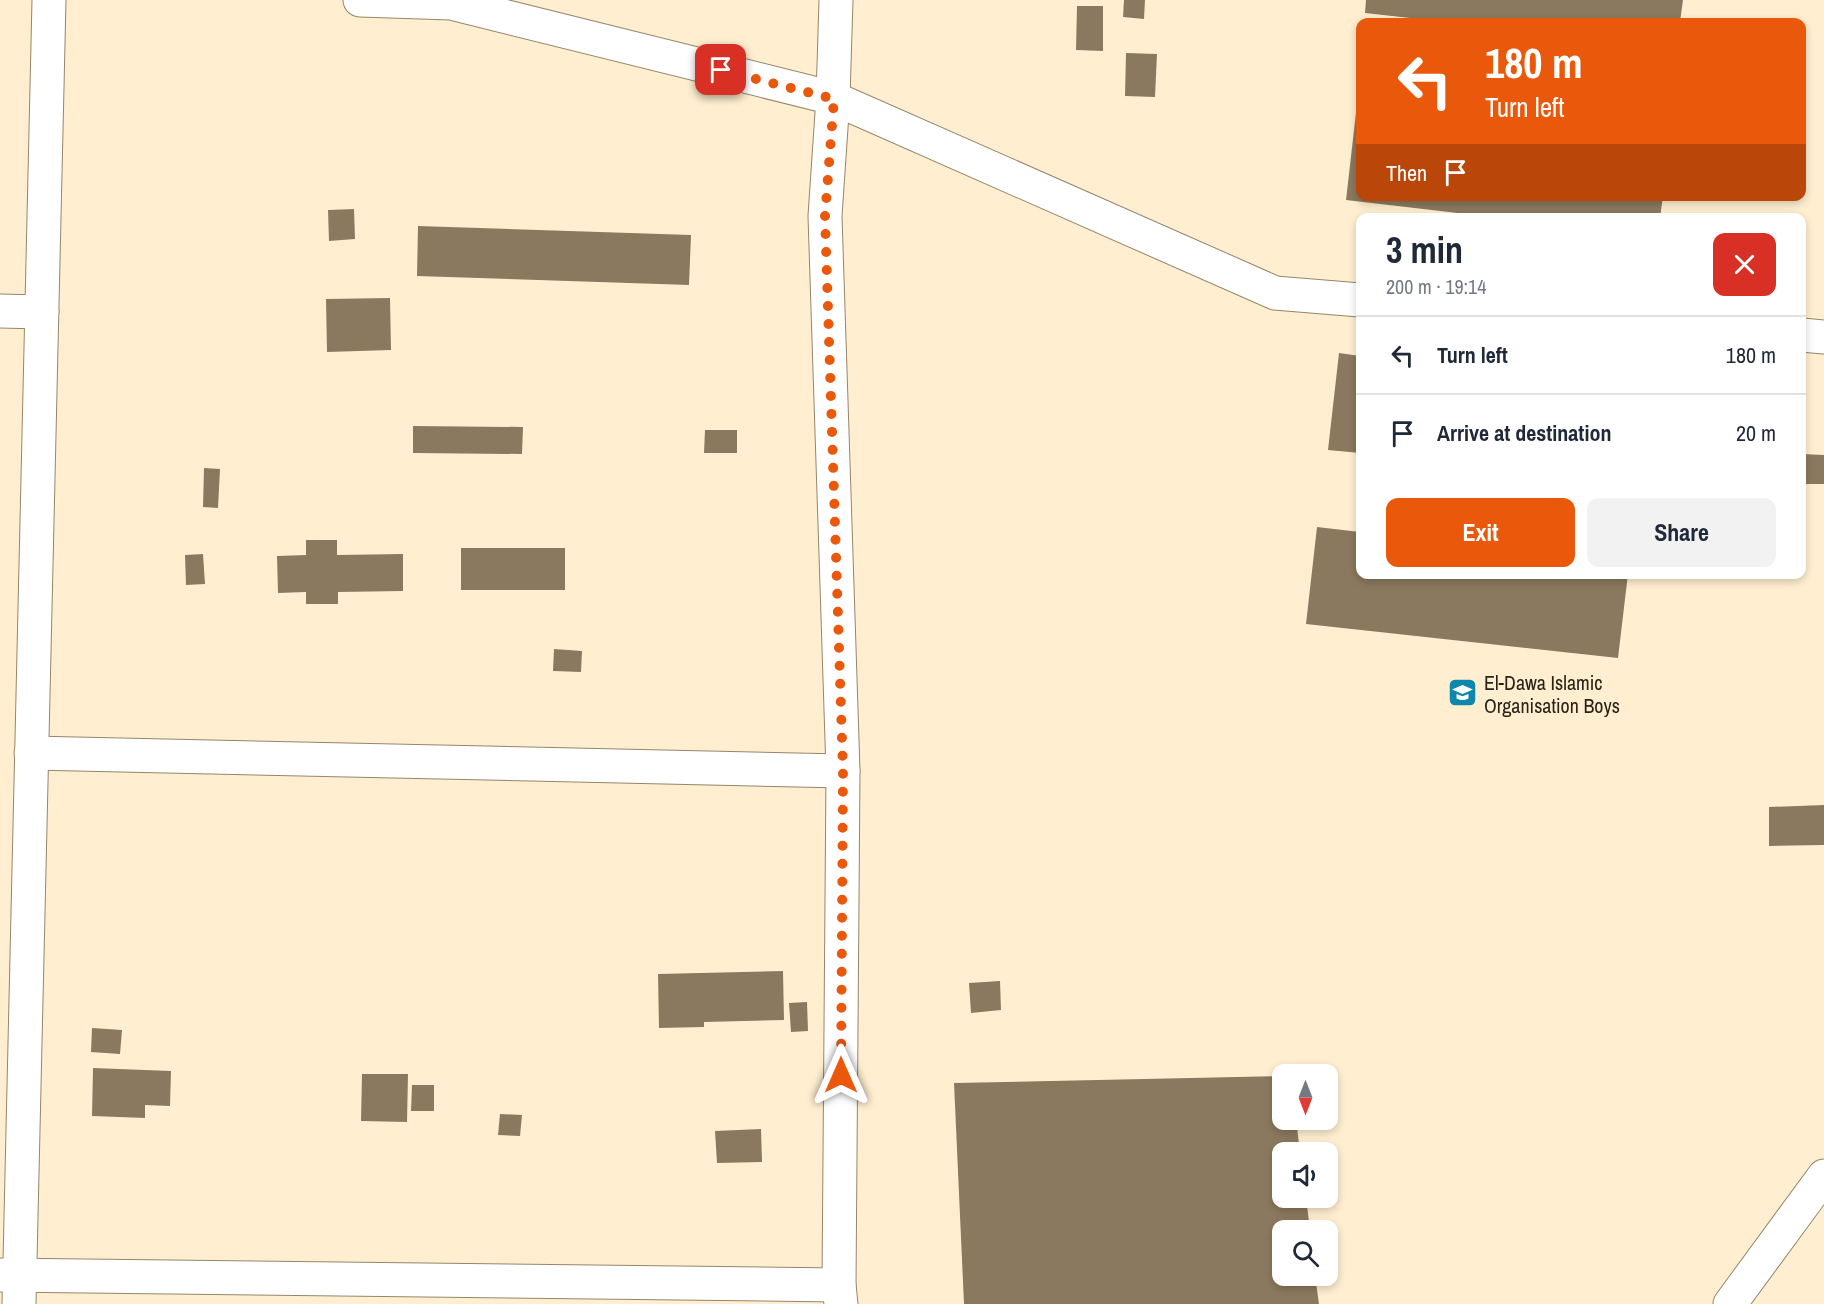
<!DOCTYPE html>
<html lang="en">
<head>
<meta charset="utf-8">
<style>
	:root { --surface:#fff; --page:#f2f2f3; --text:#1f2937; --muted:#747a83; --line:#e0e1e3; --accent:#ea580c }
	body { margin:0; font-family:"Archivo Narrow",sans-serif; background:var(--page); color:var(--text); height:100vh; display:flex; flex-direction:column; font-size:22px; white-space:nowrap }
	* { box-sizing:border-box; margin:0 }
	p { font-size:20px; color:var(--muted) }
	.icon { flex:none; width:33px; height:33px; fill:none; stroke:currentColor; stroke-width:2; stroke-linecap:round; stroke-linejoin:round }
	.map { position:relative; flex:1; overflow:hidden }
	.sheet { position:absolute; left:1356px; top:213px; width:450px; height:366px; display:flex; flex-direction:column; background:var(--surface); border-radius:12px; box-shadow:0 3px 9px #0003 }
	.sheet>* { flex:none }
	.top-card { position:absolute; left:1356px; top:18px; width:450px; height:183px; border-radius:12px; box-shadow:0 3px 9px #0003; background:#ea580c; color:#fff; overflow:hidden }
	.needle { width:39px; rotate:180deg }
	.tools { position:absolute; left:1272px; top:1064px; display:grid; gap:12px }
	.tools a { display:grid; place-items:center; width:66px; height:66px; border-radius:12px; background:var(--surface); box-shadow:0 3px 9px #0003; font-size:30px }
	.pin { position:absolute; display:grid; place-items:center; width:51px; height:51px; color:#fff; margin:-26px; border-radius:12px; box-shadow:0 3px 9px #0006 }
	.me { position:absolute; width:66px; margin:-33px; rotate:0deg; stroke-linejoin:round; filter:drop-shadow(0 0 4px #0008) }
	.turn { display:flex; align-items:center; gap:21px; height:126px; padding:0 30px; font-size:27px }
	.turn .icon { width:78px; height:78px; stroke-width:2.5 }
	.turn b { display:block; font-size:42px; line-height:51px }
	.then { display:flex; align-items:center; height:57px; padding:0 30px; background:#0003; gap:12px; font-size:22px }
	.round { display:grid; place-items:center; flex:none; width:63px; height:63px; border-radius:12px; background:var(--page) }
	.summary { display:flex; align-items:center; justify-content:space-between; height:102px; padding:0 30px }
	h1 { font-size:36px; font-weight:800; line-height:45px }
	.button { display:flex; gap:12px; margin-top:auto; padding:12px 30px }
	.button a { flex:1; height:69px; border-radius:12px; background:var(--accent); color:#fff; font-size:24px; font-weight:800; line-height:69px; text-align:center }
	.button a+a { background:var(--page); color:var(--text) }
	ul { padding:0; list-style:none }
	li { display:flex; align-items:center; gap:18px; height:78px; padding:0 30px; border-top:2px solid var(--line) }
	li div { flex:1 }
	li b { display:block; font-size:22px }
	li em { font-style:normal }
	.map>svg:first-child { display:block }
	.building { fill:#8b795f }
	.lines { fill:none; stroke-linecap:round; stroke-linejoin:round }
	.minor-casing { stroke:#95866a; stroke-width:35 }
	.minor { stroke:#fff; stroke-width:33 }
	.route { stroke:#ea580c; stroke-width:10; stroke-dasharray:0 18 }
	.labels { text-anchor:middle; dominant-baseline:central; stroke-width:4.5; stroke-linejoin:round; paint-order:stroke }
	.poi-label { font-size:20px; fill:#292418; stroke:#ffefd0; text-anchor:start }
</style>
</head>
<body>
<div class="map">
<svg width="1824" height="1304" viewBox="0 0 1824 1304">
	<rect width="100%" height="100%" fill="#ffefd0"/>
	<g class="building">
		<path d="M1124,0H1145L1144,19L1123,17Z"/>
		<path d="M1366,0H1683L1680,22H1446L1365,13Z"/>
		<path d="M1077,6H1103V51L1076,50Z"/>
		<path d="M1126,53L1157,54L1155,97L1125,96Z"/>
		<path d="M1357,104H1360V196H1663L1660,218H1500L1346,200Z"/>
		<path d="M354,209L355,239L329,241L328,210Z"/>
		<path d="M418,226L691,235L689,285L417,276Z"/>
		<path d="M390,298L391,350L327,352L326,299Z"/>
		<path d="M1339,353L1360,356V453L1328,450Z"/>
		<path d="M413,426L523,427L522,454L413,453Z"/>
		<path d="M705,430H737V453H704Z"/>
		<path d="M1802,454L1824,455V484H1802Z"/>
		<path d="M204,468L220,469L218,508L203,507Z"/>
		<path d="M1317,527L1360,532V574H1628L1618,658L1306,624Z"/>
		<path d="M306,540H337V555L403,554V591L338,592V604H306V592L278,593L277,556L306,555Z"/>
		<rect x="461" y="548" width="104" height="42"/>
		<path d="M203,554L205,584L186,585L185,555Z"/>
		<path d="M554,649L582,651L581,672L553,671Z"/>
		<path d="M1824,805V845L1769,846V807Z"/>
		<path d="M783,971L784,1020L704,1022V1027L659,1028L658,974Z"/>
		<path d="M1000,981L1001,1010L971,1013L969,983Z"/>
		<path d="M807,1002L808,1031L791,1032L789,1003Z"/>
		<path d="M92,1028L122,1030L120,1054L91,1052Z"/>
		<path d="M93,1068L171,1071L170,1106L145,1105V1118L92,1116Z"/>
		<path d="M362,1074H408L407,1122L361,1121Z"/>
		<path d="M1282,1076V1119H1296L1300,1152H1282V1197H1306L1310,1230H1282V1275H1315L1319,1304H964L954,1083Z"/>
		<path d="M412,1085H434V1111H411Z"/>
		<path d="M500,1114L522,1115L520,1136L498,1135Z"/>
		<path d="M761,1129L762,1162L717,1163L715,1131Z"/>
	</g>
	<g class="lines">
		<defs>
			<g id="minor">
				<path d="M360,0L451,3L833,98L1275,293L1360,300"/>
				<path d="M836,0L833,98L825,216L843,771L839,1285L841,1304"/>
				<path d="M0,311L42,312"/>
				<path d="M1802,335L1824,337"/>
				<path d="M31,753L843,771"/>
				<path d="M0,1275L839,1285"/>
				<path d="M19,1304L49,0"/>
				<path d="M1730,1304L1824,1176"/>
			</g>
		</defs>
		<use href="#minor" class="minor-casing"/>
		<use href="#minor" class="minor"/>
	</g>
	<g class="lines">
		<path class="route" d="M721,70L834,99L825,216L843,771L841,1075"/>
	</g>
	<defs>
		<symbol id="school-square" viewBox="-11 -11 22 22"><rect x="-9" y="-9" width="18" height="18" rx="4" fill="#0d87ab" stroke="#ffefd0"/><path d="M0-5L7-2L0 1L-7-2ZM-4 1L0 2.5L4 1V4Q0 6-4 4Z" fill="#fff"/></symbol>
	</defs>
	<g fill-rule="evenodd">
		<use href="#school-square" x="1446" y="676" width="33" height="33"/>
	</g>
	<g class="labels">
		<g class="poi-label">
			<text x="1484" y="682">El-Dawa Islamic<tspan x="1484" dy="23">Organisation Boys</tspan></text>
		</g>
	</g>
</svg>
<div class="tools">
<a><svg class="needle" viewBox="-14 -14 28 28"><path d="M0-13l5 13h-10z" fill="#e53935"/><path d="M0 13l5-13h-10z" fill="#747a83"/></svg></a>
<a><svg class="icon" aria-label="sound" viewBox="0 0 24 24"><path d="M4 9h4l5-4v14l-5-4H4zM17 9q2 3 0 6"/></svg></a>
<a><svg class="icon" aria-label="search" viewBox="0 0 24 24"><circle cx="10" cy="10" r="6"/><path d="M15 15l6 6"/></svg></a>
</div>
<div class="pin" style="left:721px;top:70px;background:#d93025"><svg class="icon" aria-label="arrive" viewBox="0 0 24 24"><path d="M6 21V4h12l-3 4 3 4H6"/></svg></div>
<svg class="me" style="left:841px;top:1075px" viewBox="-20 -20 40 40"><path d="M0-17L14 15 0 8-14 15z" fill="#ea580c" stroke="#fff" stroke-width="4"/></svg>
<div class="top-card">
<div class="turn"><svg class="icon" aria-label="left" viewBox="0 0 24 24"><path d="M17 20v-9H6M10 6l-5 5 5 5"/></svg><div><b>180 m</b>Turn left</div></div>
<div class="then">Then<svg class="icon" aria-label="arrive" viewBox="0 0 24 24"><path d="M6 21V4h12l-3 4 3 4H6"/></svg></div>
</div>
<section class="sheet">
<div class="summary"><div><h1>3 min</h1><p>200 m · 19:14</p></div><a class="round" style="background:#d93025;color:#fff"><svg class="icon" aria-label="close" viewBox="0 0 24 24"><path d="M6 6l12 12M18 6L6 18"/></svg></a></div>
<ul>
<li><svg class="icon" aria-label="left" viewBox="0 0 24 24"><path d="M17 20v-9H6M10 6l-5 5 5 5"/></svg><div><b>Turn left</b></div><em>180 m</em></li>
<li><svg class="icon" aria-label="arrive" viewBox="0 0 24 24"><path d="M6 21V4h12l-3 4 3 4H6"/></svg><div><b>Arrive at destination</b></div><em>20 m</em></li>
</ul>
<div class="button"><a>Exit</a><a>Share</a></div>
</section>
</div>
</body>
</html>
